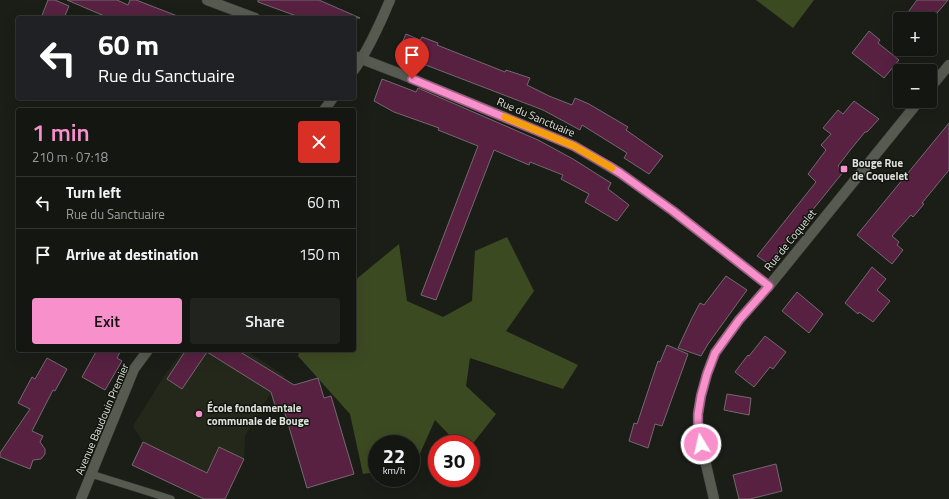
<!DOCTYPE html>
<html lang="en">
<head>
<meta charset="utf-8">
<style>
	:root { --surface:#141611; --page:#21231f; --text:#f1f3f6; --muted:#9d9f9f; --line:#333531; --accent:#f890cc }
	body { margin:0; font-family:"Titillium Web",sans-serif; background:var(--page); color:var(--text); height:100vh; display:flex; flex-direction:column; font-size:15px; white-space:nowrap }
	* { box-sizing:border-box; margin:0 }
	p { font-size:13px; color:var(--muted) }
	.icon { flex:none; width:22px; height:22px; fill:none; stroke:currentColor; stroke-width:2; stroke-linecap:round; stroke-linejoin:round }
	.map { position:relative; flex:1; overflow:hidden }
	.side { position:absolute; left:16px; top:108px; width:340px; height:244px; display:flex; flex-direction:column; background:var(--surface); border-radius:4px; box-shadow:0 4px 16px #0002,0 0 0 1px var(--line) }
	.side>* { flex:none }
	.banner { position:absolute; left:16px; top:16px; width:340px; height:84px; border-radius:4px; box-shadow:0 4px 16px #0002,0 0 0 1px var(--line); background:#202124; color:#fff; overflow:hidden }
	.tools { position:absolute; left:893px; top:12px; display:grid; gap:8px }
	.tools a { display:grid; place-items:center; width:44px; height:44px; border-radius:4px; background:var(--surface); box-shadow:0 4px 16px #0002,0 0 0 1px var(--line); font-size:20px }
	.speed { position:absolute; left:368px; top:435px; display:flex; gap:8px; font-size:20px; font-weight:700; text-align:center }
	.speed>* { display:grid; place-content:center; width:52px; height:52px; border-radius:50%; background:var(--surface); box-shadow:0 4px 16px #0002,0 0 0 1px var(--line); line-height:1 }
	.speed small { font-size:10px; font-weight:400 }
	.speed .limit { border:6px solid #d22; background:#fff; color:#111 }
	.pin { position:absolute; display:grid; place-items:center; width:34px; height:34px; color:#fff; margin:-41px -17px; border-radius:50% 50% 50% 0; rotate:-45deg; box-shadow:0 0 4px #0007 }
	.pin .icon { rotate:45deg }
	.me { position:absolute; width:44px; margin:-22px; rotate:351deg; stroke-linejoin:round; filter:drop-shadow(0 0 3px #0008) }
	.turn { display:flex; align-items:center; gap:14px; height:84px; padding:0 16px; font-size:18px }
	.turn .icon { width:52px; height:52px; stroke-width:2.5 }
	.turn b { display:block; font-size:28px; line-height:34px }
	.round { display:grid; place-items:center; flex:none; width:42px; height:42px; border-radius:4px; background:var(--page) }
	.headline { display:flex; align-items:center; justify-content:space-between; height:68px; padding:0 16px }
	h1 { font-size:24px; font-weight:600; line-height:30px; color:var(--accent) }
	.button { display:flex; gap:8px; margin-top:auto; padding:8px 16px }
	.button a { flex:1; height:46px; border-radius:4px; background:var(--accent); color:#111; font-size:16px; font-weight:600; line-height:46px; text-align:center }
	.button a+a { background:var(--page); color:var(--text) }
	ul { padding:0; list-style:none }
	li { display:flex; align-items:center; gap:12px; height:52px; padding:0 16px; border-top:1px solid var(--line) }
	li div { flex:1 }
	li b { display:block; font-size:15px }
	li em { font-style:normal }
	.map>svg:first-child { display:block }
	.built { fill:#23281b }
	.green { fill:#3c4a22 }
	.building { fill:#582142; stroke:#73696e }
	.lines { fill:none; stroke-linecap:round; stroke-linejoin:round }
	.service-casing { stroke:#363834; stroke-width:8 }
	.minor-casing { stroke:#363834; stroke-width:11 }
	.service { stroke:#565a51; stroke-width:7 }
	.minor { stroke:#565a51; stroke-width:10 }
	.route-casing { stroke:#a15e85; stroke-width:10 }
	.route { stroke:#f890cc; stroke-width:7 }
	.slow { stroke:#f59e0b; stroke-width:7 }
	.poi-dot { fill:#f890cc; stroke:#12150e; stroke-width:1.5 }
	.labels { text-anchor:middle; dominant-baseline:central; stroke-width:3; stroke-linejoin:round; paint-order:stroke }
	.street-label { font-size:11px; fill:#e0e2dd; stroke:#12150e }
	.poi-label { font-size:11px; font-weight:bold; fill:#e0e2dd; stroke:#12150e; text-anchor:start }
</style>
</head>
<body>
<div class="map">
<svg width="949" height="499" viewBox="0 0 949 499">
	<rect width="100%" height="100%" fill="#1b1e17"/>
	<path class="built" d="M183,350H246L285,376L264,403L245,436L244,459L225,499H204L132,465L143,442L133,426L164,376Z"/>
	<g class="green">
		<path d="M756,0H814L793,28Z"/>
		<path d="M507,237L534,291L506,331L578,365L563,389L470,358L466,386L496,414L471,446V444H458L435,420L413,469H411V444H377V472L363,474L350,414L298,356L300,350H354V281L399,244L407,301L443,317L472,301L475,251Z"/>
	</g>
	<g class="building">
		<path d="M48,0H55L69,6L64,18H41Z"/>
		<path d="M67,0H117L128,5L130,0H136L180,17V18H109Z"/>
		<path d="M258,0H319L360,18H302L258,2Z"/>
		<path d="M917,0H948L932,19H903Z"/>
		<path d="M869,31L880,40L878,43L899,60L884,78L852,53Z"/>
		<path d="M406,34L420,40L422,37L438,43L437,45L505,72L506,70L530,78L527,85L549,96L572,105L575,98L589,104L628,127L626,130L663,156L649,174L624,158L627,153L582,125L580,130L543,110L397,54Z"/>
		<path d="M382,79L416,92L418,88L538,140L573,159L611,183L608,189L629,205L617,221L585,202L589,194L561,179L563,175L530,162L529,165L494,150L436,300L421,295L478,146L438,130L439,128L394,112L374,101Z"/>
		<path d="M854,101L879,119L867,132H865L851,149L838,166L844,171L769,264L757,256L816,182L808,174L826,150L821,145L831,134L823,128L838,110L843,114Z"/>
		<path d="M949,123V170L922,203L924,204L913,217L911,215L892,236L899,242L897,245L903,250L892,264L857,235Z"/>
		<path d="M872,267L886,279L877,290L890,301L873,322L859,312L858,314L845,303Z"/>
		<path d="M726,276L747,290L708,344L701,356L678,348L692,318L700,303L704,305Z"/>
		<path d="M797,292L823,314L809,333L782,311Z"/>
		<path d="M765,336L786,352L773,369L770,367L754,387L735,372L748,355L749,356Z"/>
		<path d="M667,345L688,354L662,426L655,424L648,448L629,441L634,423L637,424L658,361L660,362Z"/>
		<path d="M97,350H121L117,358L122,361L105,390L82,377Z"/>
		<path d="M186,350H237L294,385L318,378L324,398L331,396L354,474L307,488L284,410L277,412L271,392L207,352L182,389L167,379Z"/>
		<path d="M47,358L67,369L55,391L53,390L32,431L43,436L40,442L45,449V454L41,459L33,460L30,469L0,457V453L30,409L18,403L32,377L35,379Z"/>
		<path d="M727,394L751,398L749,415L724,410Z"/>
		<path d="M143,442L207,473L219,447L244,459L225,499H204L132,465Z"/>
		<path d="M776,464L782,491L750,499H739L733,475Z"/>
	</g>
	<g class="lines">
		<defs>
			<path id="service" d="M91,474L171,499"/>
			<g id="minor">
				<path d="M207,0L255,18"/>
				<path d="M354,56L398,73L574,146L620,173L673,211L769,286"/>
				<path d="M354,70C369,49 380,24 390,0"/>
				<path d="M930,88L949,65"/>
				<path d="M324,110L333,98"/>
				<path d="M81,499L134,369L148,350"/>
				<path d="M714,499L698,430V414L701,396L707,374L715,353L739,320L769,286L919,101"/>
			</g>
		</defs>
		<use href="#service" class="service-casing"/>
		<use href="#minor" class="minor-casing"/>
		<use href="#service" class="service"/>
		<use href="#minor" class="minor"/>
	</g>
	<g class="lines">
		<defs>
			<path id="route" d="M412,79L574,146L609,166L620,173L673,211L769,286L739,320L715,353L707,374L701,396L698,414V430L701,444"/>
		</defs>
		<use href="#route" class="route-casing"/>
		<use href="#route" class="route"/>
		<path class="slow" d="M505,117L574,146L612,168"/>
	</g>
	<g class="poi-dot">
		<rect x="840" y="165" width="8" height="8" rx="2"/>
		<circle cx="199" cy="414" r="4"/>
	</g>
	<g class="labels">
		<g class="street-label">
			<text transform="translate(536 117) rotate(23)">Rue du Sanctuaire</text>
			<text transform="translate(790 240) rotate(-51)">Rue de Coquelet</text>
			<text transform="translate(102 419) rotate(-67)">Avenue Baudouin Premier</text>
		</g>
		<g class="poi-label">
			<text x="852" y="163">Bouge Rue<tspan x="852" dy="13">de Coquelet</tspan></text>
			<text x="207" y="408">École fondamentale<tspan x="207" dy="13">communale de Bouge</tspan></text>
		</g>
	</g>
</svg>
<div class="tools">
<a>+</a>
<a>−</a>
</div>
<div class="speed"><div>22<small>km/h</small></div><div class="limit">30</div></div>
<div class="pin" style="left:412px;top:79px;background:#d93025"><svg class="icon" aria-label="arrive" viewBox="0 0 24 24"><path d="M6 21V4h12l-3 4 3 4H6"/></svg></div>
<svg class="me" style="left:701px;top:444px" viewBox="-20 -20 40 40"><circle r="17" fill="#f890cc" stroke="#fff" stroke-width="3"/><path d="M0-11L8 9 0 5-8 9z" fill="#fff"/></svg>
<div class="banner">
<div class="turn"><svg class="icon" aria-label="left" viewBox="0 0 24 24"><path d="M17 20v-9H6M10 6l-5 5 5 5"/></svg><div><b>60 m</b>Rue du Sanctuaire</div></div>
</div>
<section class="side">
<div class="headline"><div><h1>1 min</h1><p>210 m · 07:18</p></div><a class="round" style="background:#d93025;color:#fff"><svg class="icon" aria-label="close" viewBox="0 0 24 24"><path d="M6 6l12 12M18 6L6 18"/></svg></a></div>
<ul>
<li><svg class="icon" aria-label="left" viewBox="0 0 24 24"><path d="M17 20v-9H6M10 6l-5 5 5 5"/></svg><div><b>Turn left</b><p>Rue du Sanctuaire</p></div><em>60 m</em></li>
<li><svg class="icon" aria-label="arrive" viewBox="0 0 24 24"><path d="M6 21V4h12l-3 4 3 4H6"/></svg><div><b>Arrive at destination</b></div><em>150 m</em></li>
</ul>
<div class="button"><a>Exit</a><a>Share</a></div>
</section>
</div>
</body>
</html>
